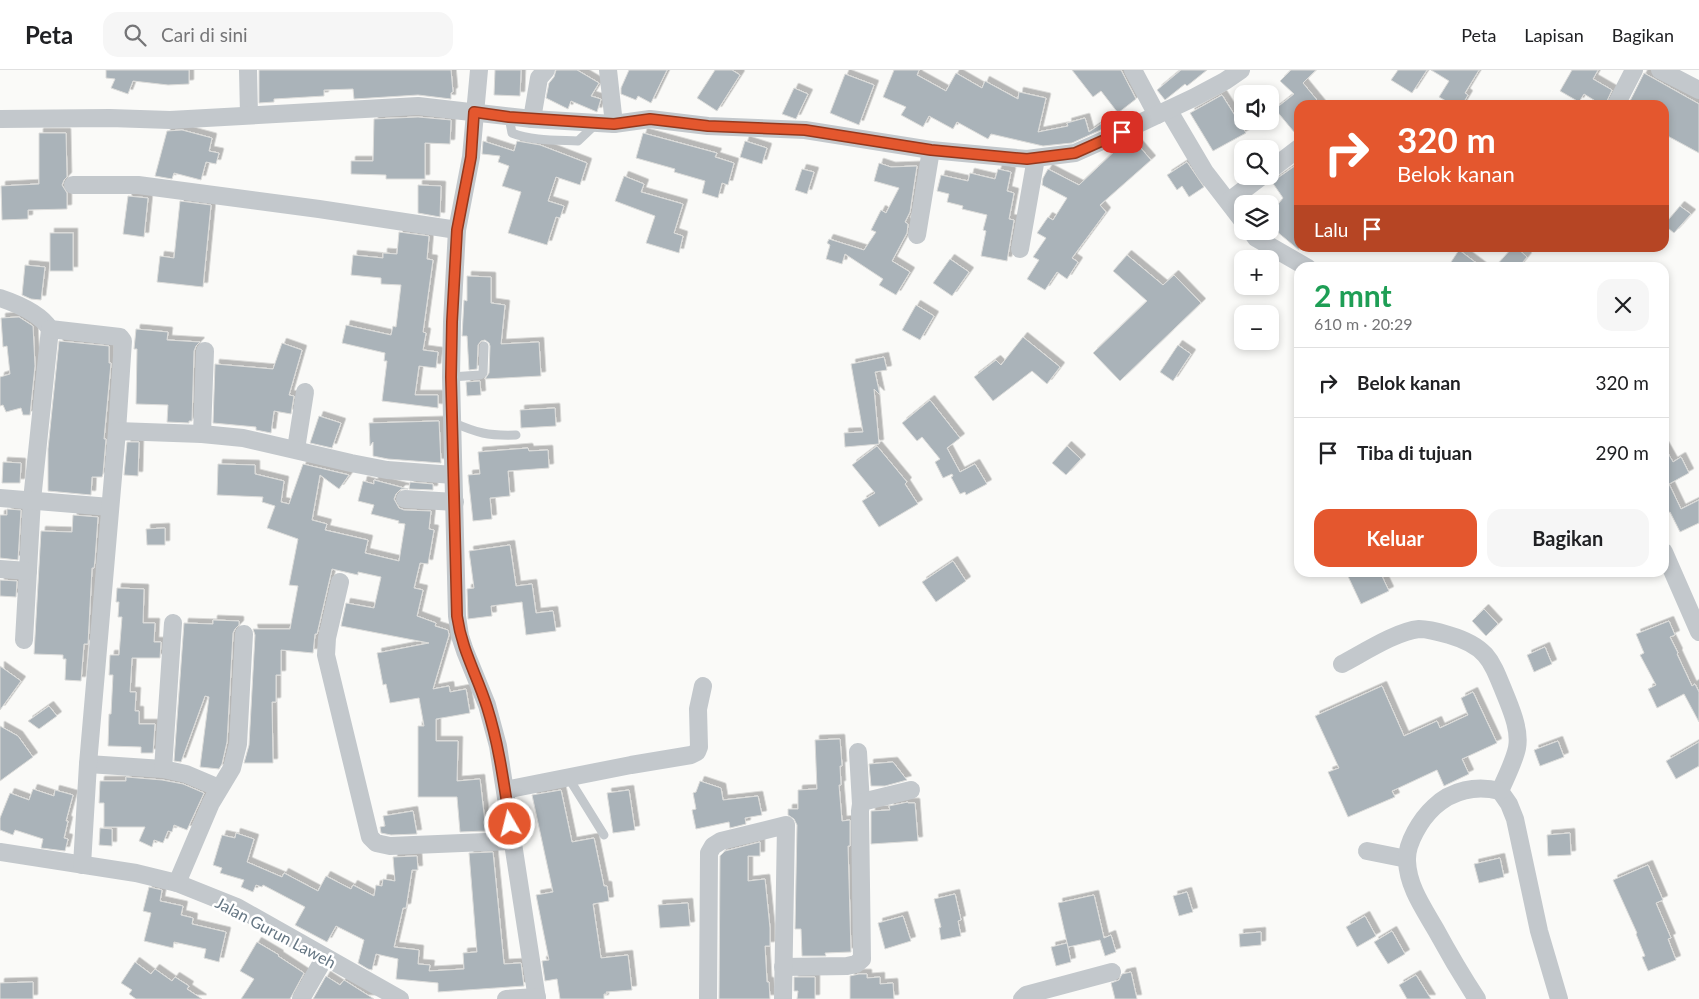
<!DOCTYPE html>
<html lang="id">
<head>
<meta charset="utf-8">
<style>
	:root { --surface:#fff; --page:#f6f6f6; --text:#202124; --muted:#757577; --line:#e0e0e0; --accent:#e4572e }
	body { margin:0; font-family:Lato,sans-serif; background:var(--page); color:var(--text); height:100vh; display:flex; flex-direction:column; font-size:19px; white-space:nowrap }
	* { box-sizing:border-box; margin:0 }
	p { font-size:16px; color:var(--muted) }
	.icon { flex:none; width:28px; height:28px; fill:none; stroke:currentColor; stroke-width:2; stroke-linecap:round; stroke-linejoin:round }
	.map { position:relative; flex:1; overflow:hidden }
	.sheet { position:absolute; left:1294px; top:192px; width:375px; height:315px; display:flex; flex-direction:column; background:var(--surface); border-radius:15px; box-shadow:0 2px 8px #0003 }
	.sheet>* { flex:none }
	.hud { position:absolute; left:1294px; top:30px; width:375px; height:152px; border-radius:15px; box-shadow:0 2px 8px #0003; background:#e4572e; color:#fff; overflow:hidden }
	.controls { position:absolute; left:1234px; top:15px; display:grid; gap:10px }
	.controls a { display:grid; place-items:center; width:45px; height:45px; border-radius:10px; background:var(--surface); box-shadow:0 2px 8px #0003; font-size:25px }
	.pin { position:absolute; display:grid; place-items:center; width:42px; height:42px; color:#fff; margin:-21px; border-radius:10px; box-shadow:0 2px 8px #0006 }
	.me { position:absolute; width:55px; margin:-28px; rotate:352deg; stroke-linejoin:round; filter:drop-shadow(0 0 4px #0008) }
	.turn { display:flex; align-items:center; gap:18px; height:105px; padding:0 20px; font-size:22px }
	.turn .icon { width:65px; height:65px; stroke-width:2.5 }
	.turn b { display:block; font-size:35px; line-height:42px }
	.then { display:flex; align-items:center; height:48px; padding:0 20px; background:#0003; gap:10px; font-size:19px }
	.round { display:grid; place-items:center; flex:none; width:52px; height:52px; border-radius:15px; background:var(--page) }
	.overview { display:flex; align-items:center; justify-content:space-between; height:85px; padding:0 20px }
	h1 { font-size:30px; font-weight:700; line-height:38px; color:#1e9e55 }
	.primary-button { display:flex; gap:10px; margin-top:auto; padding:10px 20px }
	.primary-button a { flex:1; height:58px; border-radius:15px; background:var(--accent); color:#fff; font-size:20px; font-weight:700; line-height:58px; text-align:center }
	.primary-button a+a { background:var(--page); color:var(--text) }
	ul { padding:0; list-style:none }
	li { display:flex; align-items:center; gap:15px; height:70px; padding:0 20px; border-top:1px solid var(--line) }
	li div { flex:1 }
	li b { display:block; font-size:19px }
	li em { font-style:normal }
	header { display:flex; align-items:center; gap:30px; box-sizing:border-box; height:70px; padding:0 25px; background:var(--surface); border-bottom:1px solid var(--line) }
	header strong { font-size:24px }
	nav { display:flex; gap:28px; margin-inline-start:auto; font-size:18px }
	.search { width:350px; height:45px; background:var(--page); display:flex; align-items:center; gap:12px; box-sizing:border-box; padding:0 18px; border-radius:15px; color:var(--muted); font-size:19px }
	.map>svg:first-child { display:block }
	.building { fill:#aab3b9; stroke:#dcdcda; filter:url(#shadow) }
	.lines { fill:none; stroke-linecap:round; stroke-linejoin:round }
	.service { stroke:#c3c8cc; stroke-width:9 }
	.minor { stroke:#c3c8cc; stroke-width:18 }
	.route-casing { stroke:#94391e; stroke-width:12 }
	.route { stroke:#e4572e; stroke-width:9 }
	.labels { text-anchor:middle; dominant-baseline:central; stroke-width:5; stroke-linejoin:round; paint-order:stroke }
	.street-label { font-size:16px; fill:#657683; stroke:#fff }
</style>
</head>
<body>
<header>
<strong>Peta</strong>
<div class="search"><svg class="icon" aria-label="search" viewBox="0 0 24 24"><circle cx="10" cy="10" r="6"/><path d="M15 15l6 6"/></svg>Cari di sini</div>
<nav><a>Peta</a><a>Lapisan</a><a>Bagikan</a></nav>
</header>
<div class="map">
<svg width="1699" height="929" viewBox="0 0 1699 929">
	<defs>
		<filter id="shadow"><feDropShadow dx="4.5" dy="-4.5" stdDeviation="0" flood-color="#0004"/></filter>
	</defs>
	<rect width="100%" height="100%" fill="#fafaf8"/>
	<g class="building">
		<path d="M106,0H189V14L168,15L133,11L128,24L111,18L115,9L106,8Z"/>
		<path d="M259,0H451L453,22L451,23V29L418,25L354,29L353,19L324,20V26L274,29V32L259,33Z"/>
		<path d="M495,0H521L520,26L494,25Z"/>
		<path d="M556,0H577L599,13L591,26L601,29L597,42L571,31L568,39L546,28L549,13L554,7Z"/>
		<path d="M629,0H667L651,33L638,26L636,30L621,24V18Z"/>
		<path d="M715,0H732L740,5L717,41L697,28Z"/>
		<path d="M894,0H919L917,5L946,21L956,3L982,18L985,11L1018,29L1019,22L1046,28L1038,62L1068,56L1067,53L1085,48L1089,62L1102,53L1105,58L1072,73L1043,76L991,64L988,69L957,52L953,59L929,46L923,57L901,45L906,37L883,27Z"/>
		<path d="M1072,0H1121L1136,29L1118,43L1101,21L1093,27Z"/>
		<path d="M1181,0H1207L1187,16L1185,14L1165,30L1157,20Z"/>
		<path d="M1291,0H1316L1303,13L1321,35H1299V68L1275,39L1294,24L1280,11Z"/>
		<path d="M1398,0H1427L1412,23L1391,10Z"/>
		<path d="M1431,0H1479L1465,23L1468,25L1462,35H1453L1439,27L1449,11Z"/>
		<path d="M1572,0H1598L1593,9L1612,20L1605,35H1602L1584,24L1579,32L1560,21Z"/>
		<path d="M1644,3L1699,34V83L1664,64V35H1628Z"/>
		<path d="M845,4L874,15L859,55L830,43Z"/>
		<path d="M794,18L808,24L796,49L782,44Z"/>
		<path d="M1222,25L1246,63L1213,81L1190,43Z"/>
		<path d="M418,47L451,50L450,74L425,73V109H386V105L351,104V91H373L374,49Z"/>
		<path d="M182,60L212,68L209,81L219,83L216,94L206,92L201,110L174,103L172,109L155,106L167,61Z"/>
		<path d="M39,63H66L67,107L64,110L62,115L67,123V139L28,140V149L2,150L1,116L39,114Z"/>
		<path d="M643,63L717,83L715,87L734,93L728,115L722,113L718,128L702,123L705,111L674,102L675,99L636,88Z"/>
		<path d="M1133,69L1151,90L1100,135L1106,142L1072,188L1078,192L1067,209L1057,202L1045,220L1027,209L1039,190L1033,187L1046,168L1037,163L1048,147L1053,150L1067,128L1042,115L1043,108L1048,99L1079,115L1118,78L1120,81Z"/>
		<path d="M483,71L514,81L517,71L540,75L587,93L580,115L556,107L548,131L564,136L560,148L556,147L547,175L508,163L521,122L502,116L509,96L498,92L500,86L482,84Z"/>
		<path d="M745,71L767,78L762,94L740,87Z"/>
		<path d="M1187,92L1204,117L1189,127L1182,116L1177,120L1167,105Z"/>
		<path d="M879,93L891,97L917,96L910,142L905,152L908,154L907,163L892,191L910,202L896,225L879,215L883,209L845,184L842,194L826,189L830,175L827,173L829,169L864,180L876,162L871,160L881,140L886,143L899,118L874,111Z"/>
		<path d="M1299,93V180L1270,156V144L1283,128L1272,112Z"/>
		<path d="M802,99L814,102L807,124L795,120Z"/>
		<path d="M998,99L1011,102L1007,121L1014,123L1009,149L1014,150L1007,191L981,186L986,161L983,160L987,145L962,139L963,136L947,132L949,124L937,121L941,105L968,111L970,103L995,109Z"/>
		<path d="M624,106L644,114L641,122L683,134L674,163L683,166L679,183L646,173L655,146L615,131Z"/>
		<path d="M418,115L441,116L440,147L418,143Z"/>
		<path d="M128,126L148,128L144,167L123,164Z"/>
		<path d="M180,131L211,135L203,217L157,212L160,186L174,188Z"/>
		<path d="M1680,136L1691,144L1674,163L1664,155Z"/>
		<path d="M399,162L429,166L427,189L433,190L423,262L426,263L423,280L438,282L436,298L419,296L415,325H438V338L382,331L387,291H384L385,283L342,273L346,255L391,265L393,256L396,257L401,215L381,214V208L351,205L353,185L383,188V183L397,184Z"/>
		<rect x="50" y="163" width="23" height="38"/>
		<path d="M1512,178H1517L1527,187L1518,198H1494Z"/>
		<path d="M1459,180L1483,198H1447Z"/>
		<path d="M1127,185L1163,215L1174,205L1201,233L1120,311L1093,283L1147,231L1113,201Z"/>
		<path d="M950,189L969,202L952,226L933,213Z"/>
		<path d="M25,195L45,197L41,230L31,229L22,225Z"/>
		<path d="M467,206L491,207V233L505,235L501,274L539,272L541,306L485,309L489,303L490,276L489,273L485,270L481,271L478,275L477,299L469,300L467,266H462L464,230L467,231Z"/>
		<path d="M916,235L934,246L920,270L902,260Z"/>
		<path d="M19,247L33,256L35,296L30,345H23L21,338L6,342L3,335L0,336V307L10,304L7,276L3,277L1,248Z"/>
		<path d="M136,259L168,262L167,270L200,272L196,276L194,281L192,351H189V353L167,352L168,335L136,334L137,279H134Z"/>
		<path d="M1023,267L1060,297L1047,314L1032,301L993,331L974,307L996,290L1001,295Z"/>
		<path d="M59,271L109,276V293H111L104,369H106L103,404L102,407H92L91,425L48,421V379Z"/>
		<path d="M282,273L302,280L289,325L294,326L291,344L274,341L271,363L256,360V357L213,353L215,294L273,299Z"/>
		<path d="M1178,275L1191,284L1173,311L1160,302Z"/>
		<path d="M884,287L887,300L875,302L880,325L874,319L879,374L845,377L844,363L863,362L851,294Z"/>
		<path d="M480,311L481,325L467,326L466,312Z"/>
		<path d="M930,330L960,368L947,378L960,402L975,394L987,414L966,425L965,422L960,424L951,407L953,406L952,404L943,408L935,392L940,389L922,367L917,371L902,353Z"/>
		<path d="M555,338L556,356L521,358L520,340Z"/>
		<path d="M319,346L341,353L332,378L310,373Z"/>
		<path d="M439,351L441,393L388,389L373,386V372L370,376L369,353Z"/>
		<path d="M127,372H139L138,406L124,405Z"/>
		<path d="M877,376L907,412L905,414L918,434L879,457L862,431L875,423L852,395Z"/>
		<path d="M1067,376L1081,389L1066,405L1052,393Z"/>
		<path d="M1664,376L1673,392L1681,387L1689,403L1669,414L1681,439L1699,430V453L1680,462L1670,442L1667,443L1664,437Z"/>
		<path d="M528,378L529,381L548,380L549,398L508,401L510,426L490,428L492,449L473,451L468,405L480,404L478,382Z"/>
		<path d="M3,392L21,393L20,413H2Z"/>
		<path d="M218,394L255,395V404L284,411L281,432L289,434L303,394L349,405L339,419L320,405L312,450L327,454L325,460L368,470L365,483L399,491L405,454L398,453L399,451L371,444L374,435L358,431L363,411L374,414V410L408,419H401L396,424L394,429L399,438L404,440L431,441L429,459L434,460L428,494L420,493L414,518L423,520L417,546L436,553L435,556L448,560L449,565L433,619L449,616L450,622L466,619L470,643L436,649V671H458L457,711L480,709L486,761L460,762L457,727H418V656H424L419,628L390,633L386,614L383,615L377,583L429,573L341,556L346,533L374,538L381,507L358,502V505L332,499L317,564H315L313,583L281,580V605H276V632H272L273,693H244L249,675L255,565L253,559H290L298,516L289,515L298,469L267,458L275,436L262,432L263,427L217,425Z"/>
		<path d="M410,412L433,414V420L409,419Z"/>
		<path d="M7,439L21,440L18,490L0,488V445H7Z"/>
		<path d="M73,445L98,447L95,490L94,498H92L88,574H84L81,611L65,610L66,589H63V585L34,584L41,461L72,462Z"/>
		<path d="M165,458V475H147L146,459Z"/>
		<path d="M510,475L516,516L532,514L536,543L553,541L556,561L526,565L522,532L491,536L492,546L468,549L467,519L474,518L469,481Z"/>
		<path d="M953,491L966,511L936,532L922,512Z"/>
		<path d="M1346,502H1380L1389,521L1361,534Z"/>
		<path d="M0,510L17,511L16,527L0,526Z"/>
		<path d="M117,518L144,519L143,553H155L154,572H161L160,588H132L130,622H136L135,641H139V654H155L153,683H141V677L108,676L109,644H111L113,605H109L110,585H119L122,547H118L119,532H116Z"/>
		<path d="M1484,539L1498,554L1486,566L1472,551Z"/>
		<path d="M213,550L239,551V555L235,559L233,563L227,672L222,694L219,699L200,697L209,627L205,626L181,692L174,691L184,553L213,554Z"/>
		<path d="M1669,551L1675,565L1670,567L1678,583L1677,584L1692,616L1695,614L1699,622V652L1684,624L1657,638L1648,619L1656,615L1640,585L1644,583L1636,564Z"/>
		<path d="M1545,577L1552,594L1534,602L1527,585Z"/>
		<path d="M0,596L21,611L0,640Z"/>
		<path d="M1382,616L1404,666L1437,651L1440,658L1468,645L1461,628L1473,622L1497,673L1462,689L1469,704L1444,716L1437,700L1392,721L1395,727L1348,747L1328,702L1339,698L1315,646Z"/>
		<path d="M49,636L57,646L39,659L28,651Z"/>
		<path d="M0,656L18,666L33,687L0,711Z"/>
		<path d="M840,669L842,696H840L841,715H839L842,751L850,750V776H848L851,882L825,883L826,886H802L801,859H795L797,755L794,749L788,745V739H798V720L817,719L815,670Z"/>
		<path d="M1558,671L1564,687L1540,696L1534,680Z"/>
		<path d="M1699,672V696L1676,709L1666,691Z"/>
		<path d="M893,692L907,710L885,716H871L869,694Z"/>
		<path d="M126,707L162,710L183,714L204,723L187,760L174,755L172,762L168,761L163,773L154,770L152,777L139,771L145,757H104V733H99L100,711H126Z"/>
		<path d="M700,711L721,718L723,730L758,726L762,745L745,748L746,754L730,758L729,752L696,759L692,740L696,739L693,723L696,722Z"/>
		<path d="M33,719L54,726L55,720L73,725L66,751H68L64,768L68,769L65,781L41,778L43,769L15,760L13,765L0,760V748L10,723L29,730Z"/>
		<path d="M561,720L572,772L594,768L604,816H607L609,831L593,834L601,888L628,885L632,920L606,922L607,924H604V929H560L557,909L545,911L542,891L549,890L536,825L553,822L532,725Z"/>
		<path d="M629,720L635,760L613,763L607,723Z"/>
		<path d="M908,732V733H915L918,771L871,774V741L890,740L889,736Z"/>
		<path d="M413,741L417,764L391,765L381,763L380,757L385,756L383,746Z"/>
		<path d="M100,758L112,759V776L99,775Z"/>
		<path d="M236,763L254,769L247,792L282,807L284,803L318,821L326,806L351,819L353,815L374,826L376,815L382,816L383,809L395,811L393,787L417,786L418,800H412L406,838H403L394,877L419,880L418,894L430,895L429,901L464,899L463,883L477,882L469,783L493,782L504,894L521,893L524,916L438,922V913L396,909L398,889L376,884L372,900L368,899L358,893L364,870L336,856L327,872L295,855L305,837L263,815L262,817L256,815L253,822L241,817L244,810L220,803L222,798L213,795L222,765L235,768Z"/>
		<path d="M1570,763L1571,785L1548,786L1547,765Z"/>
		<path d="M760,772V786H748V811L765,809L770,858V876H765L767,912H769L770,929H719L720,786L725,781Z"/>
		<path d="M1500,788L1504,807L1479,813L1474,794Z"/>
		<path d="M1648,795L1663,830L1656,833L1671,868L1668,869L1676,890L1648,901L1642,887L1645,886L1636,864L1637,863L1613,810Z"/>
		<path d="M149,817L162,820L160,831L183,836L181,845L193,848L192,854L226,862L219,892L204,888L206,879L174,872L173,878L144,871L151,843L143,841Z"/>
		<path d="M1187,822L1193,842L1179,846L1173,826Z"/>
		<path d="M955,824L961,850L958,851L961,866L941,870L939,858L941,857L934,829Z"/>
		<path d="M1094,825L1104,868L1111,865L1116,882L1105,886L1100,870L1068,877L1058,833Z"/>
		<path d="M688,833L690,856L660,858L658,835Z"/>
		<path d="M903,846L911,871L885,879L878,853Z"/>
		<path d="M1365,846L1376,866L1357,877L1346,857Z"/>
		<path d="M1392,861L1405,884L1388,894L1374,872Z"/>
		<path d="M1261,862V875L1240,877L1239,864Z"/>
		<path d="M257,872L279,885L278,886L304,903L290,929H241L254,909L240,901Z"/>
		<path d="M1067,873L1071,892L1056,896L1051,877Z"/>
		<path d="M135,892L151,904L155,899L172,911L175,907L189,916L187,919L202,929H136L129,924L132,920L121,913Z"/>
		<path d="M1131,902L1137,929H1115L1111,913L1119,910L1122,904Z"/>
		<path d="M859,904H867V908L880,907V914L893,913L894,929H850V906Z"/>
		<path d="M1416,905L1431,929H1407L1399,915Z"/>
		<path d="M326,906L340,915L344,910L374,929H313Z"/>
		<path d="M794,907H815V929H797L798,921H794Z"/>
		<path d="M33,912V929H0V913Z"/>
	</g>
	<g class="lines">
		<g class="service">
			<path d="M509,47L512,63C532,71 557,70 578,71L597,53"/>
			<path d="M451,307L480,305L483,303L484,276"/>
			<path d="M452,352C477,363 488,366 516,365"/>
			<path d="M568,707L604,765"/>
		</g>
		<g class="minor">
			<path d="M248,0L249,45"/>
			<path d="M479,0L471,87L457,160L452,252L451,307L457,546L460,566L465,581L487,635L498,676L537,929"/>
			<path d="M608,0L614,54"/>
			<path d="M1133,0L1157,45"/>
			<path d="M1660,0L1699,20"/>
			<path d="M1616,35L1634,0"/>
			<path d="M1169,41L1205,102L1242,150"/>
			<path d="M0,49L110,48L170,50L418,36L532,49L614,54L650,49L708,56L805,60L931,80L1027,89L1075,83L1104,70L1193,28L1225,11L1241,0"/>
			<path d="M532,49L539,8L546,0"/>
			<path d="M1270,100L1299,78"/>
			<path d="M73,115H138L319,139L457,160"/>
			<path d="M1229,131L1262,106"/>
			<path d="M1251,161L1256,168L1308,198"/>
			<path d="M917,165L931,80"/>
			<path d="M1020,179L1036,88"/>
			<path d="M0,228C18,234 40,243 50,259L32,430L24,570"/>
			<path d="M50,259L120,267L123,271L117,361"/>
			<path d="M202,364L205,281"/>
			<path d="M296,379L305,322"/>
			<path d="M0,428L110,437"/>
			<path d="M405,429L455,432"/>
			<path d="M1664,482L1699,562"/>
			<path d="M0,499L28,501"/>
			<path d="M340,512L327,568L326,585L370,767L376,773L390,776L512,771"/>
			<path d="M1342,594C1363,583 1397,561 1419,559C1429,559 1439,562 1449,565C1490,577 1492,593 1507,629C1513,644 1520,662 1517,678C1514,692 1506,707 1500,721L1509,734L1515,749L1539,861L1559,929"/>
			<path d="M858,682L861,734"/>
			<path d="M88,694L163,699L186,704L219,718"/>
			<path d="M163,699L173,553"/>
			<path d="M505,720L631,695L691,685L697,682L699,677L698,639L703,616"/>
			<path d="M1367,781L1407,789"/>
			<path d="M0,782L136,803L177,813L237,837L400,929"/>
			<path d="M82,795L88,694L117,361L202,364L243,368L351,393L387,400L453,405"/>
			<path d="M177,813L211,733L232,698L238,674L244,564"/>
			<path d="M783,897L847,896L856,894L862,889L860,741L861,734L866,731L911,720"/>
			<path d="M301,929L325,887"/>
			<path d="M506,929L537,927"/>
			<path d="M708,929L709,783L713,776L721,771L786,755L783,929"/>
			<path d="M1022,929L1026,925L1112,902"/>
			<path d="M1477,929C1462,906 1449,884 1436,860C1424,839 1408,817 1407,791C1406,773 1421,749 1434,737C1452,720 1476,715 1500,721"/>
		</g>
	</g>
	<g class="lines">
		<defs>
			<path id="route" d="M510,754C504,714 499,675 487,637C477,605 462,581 457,546L451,307L452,252L457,160L471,87L474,42L509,47L598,53L614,54L650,49L708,56L805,60L931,80L1027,89L1075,83L1122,62"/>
		</defs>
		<use href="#route" class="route-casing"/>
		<use href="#route" class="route"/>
	</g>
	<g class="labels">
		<g class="street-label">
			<text transform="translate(276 862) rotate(28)">Jalan Gurun Laweh</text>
		</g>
	</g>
</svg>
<div class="controls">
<a><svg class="icon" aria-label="sound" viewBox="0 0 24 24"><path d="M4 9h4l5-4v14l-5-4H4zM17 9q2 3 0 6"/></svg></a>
<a><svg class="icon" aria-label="search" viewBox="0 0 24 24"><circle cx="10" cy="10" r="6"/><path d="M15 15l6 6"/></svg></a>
<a><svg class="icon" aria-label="layers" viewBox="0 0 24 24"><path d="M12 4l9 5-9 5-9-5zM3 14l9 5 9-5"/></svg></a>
<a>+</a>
<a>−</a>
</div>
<div class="pin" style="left:1122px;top:62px;background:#d93025"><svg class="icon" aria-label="arrive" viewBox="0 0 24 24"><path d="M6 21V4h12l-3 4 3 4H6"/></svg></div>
<svg class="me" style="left:510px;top:754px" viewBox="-20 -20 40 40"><circle r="17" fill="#e4572e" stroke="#fff" stroke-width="3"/><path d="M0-11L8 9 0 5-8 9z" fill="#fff"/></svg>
<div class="hud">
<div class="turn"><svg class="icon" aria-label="right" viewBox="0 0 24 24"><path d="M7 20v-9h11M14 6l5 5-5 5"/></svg><div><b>320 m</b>Belok kanan</div></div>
<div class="then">Lalu<svg class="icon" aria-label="arrive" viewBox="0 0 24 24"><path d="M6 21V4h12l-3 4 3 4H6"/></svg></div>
</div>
<section class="sheet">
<div class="overview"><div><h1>2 mnt</h1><p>610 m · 20:29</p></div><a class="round"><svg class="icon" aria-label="close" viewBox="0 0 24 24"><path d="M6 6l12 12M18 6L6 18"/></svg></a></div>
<ul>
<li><svg class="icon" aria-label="right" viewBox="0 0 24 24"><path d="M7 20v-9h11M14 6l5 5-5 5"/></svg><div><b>Belok kanan</b></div><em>320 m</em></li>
<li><svg class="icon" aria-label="arrive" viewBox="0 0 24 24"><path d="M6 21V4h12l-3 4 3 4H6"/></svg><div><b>Tiba di tujuan</b></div><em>290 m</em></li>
</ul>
<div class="primary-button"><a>Keluar</a><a>Bagikan</a></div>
</section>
</div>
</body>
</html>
